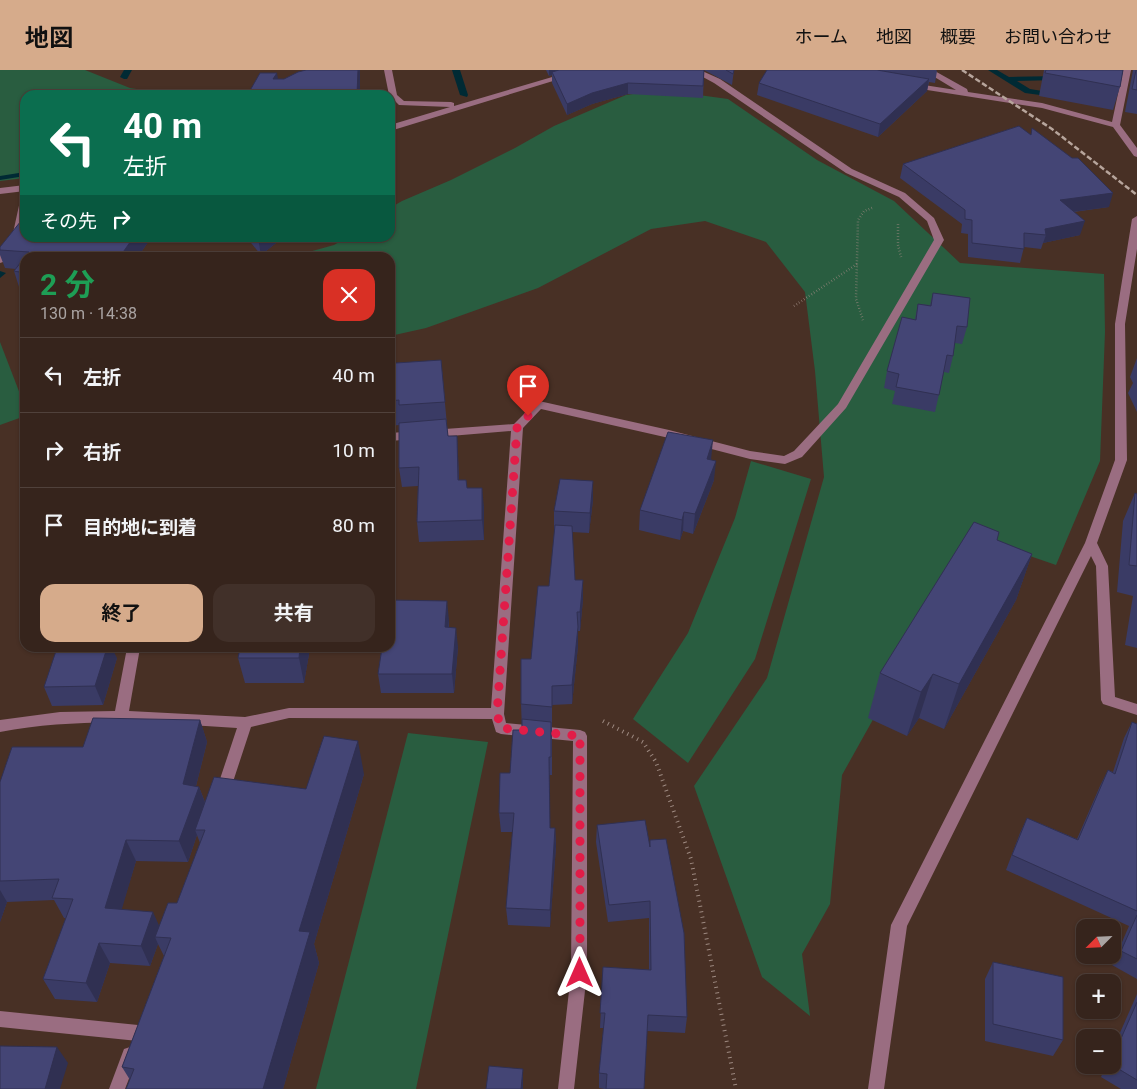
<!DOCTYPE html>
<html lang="ja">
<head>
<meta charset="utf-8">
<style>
	:root { --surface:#36241c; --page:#413029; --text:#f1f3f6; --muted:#aaa4a3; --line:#50413b; --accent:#d6ab8b }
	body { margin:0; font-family:Roboto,"Noto Sans JP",sans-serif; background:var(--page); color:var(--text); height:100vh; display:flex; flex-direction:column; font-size:19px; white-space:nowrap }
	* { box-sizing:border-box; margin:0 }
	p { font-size:16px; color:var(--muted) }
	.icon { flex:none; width:28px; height:28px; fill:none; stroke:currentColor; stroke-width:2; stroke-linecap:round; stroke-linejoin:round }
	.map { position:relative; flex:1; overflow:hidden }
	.drawer { position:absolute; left:20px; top:182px; width:375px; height:400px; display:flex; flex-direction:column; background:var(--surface); border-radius:15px; box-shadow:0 1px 4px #0004,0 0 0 1px var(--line) }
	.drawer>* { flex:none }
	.top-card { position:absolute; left:20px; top:20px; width:375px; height:152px; border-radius:15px; box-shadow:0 1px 4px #0004,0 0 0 1px var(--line); background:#0b6e4f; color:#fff; overflow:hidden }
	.needle { width:32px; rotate:246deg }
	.tools { position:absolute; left:1076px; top:849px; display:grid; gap:10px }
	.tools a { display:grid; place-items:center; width:45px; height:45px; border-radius:10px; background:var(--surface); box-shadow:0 1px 4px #0004,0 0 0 1px var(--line); font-size:25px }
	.pin { position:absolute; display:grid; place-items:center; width:42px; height:42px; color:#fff; margin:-51px -21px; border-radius:50% 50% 50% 0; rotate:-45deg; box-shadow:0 0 5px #0007 }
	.pin .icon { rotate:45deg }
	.me { position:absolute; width:55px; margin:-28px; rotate:0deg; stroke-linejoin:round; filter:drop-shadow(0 0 4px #0008) }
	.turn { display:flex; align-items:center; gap:18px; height:105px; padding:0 20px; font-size:22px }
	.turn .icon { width:65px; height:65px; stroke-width:2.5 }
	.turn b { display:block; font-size:35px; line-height:42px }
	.then { display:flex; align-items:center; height:48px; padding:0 20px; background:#0003; gap:10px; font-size:19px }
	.round { display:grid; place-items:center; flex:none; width:52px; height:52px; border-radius:15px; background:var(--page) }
	.summary { display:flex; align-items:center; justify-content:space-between; height:85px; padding:0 20px }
	h1 { font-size:30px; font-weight:700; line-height:38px; color:#1e9e55 }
	.action { display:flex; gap:10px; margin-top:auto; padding:10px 20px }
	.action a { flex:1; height:58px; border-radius:15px; background:var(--accent); color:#111; font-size:20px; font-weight:700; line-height:58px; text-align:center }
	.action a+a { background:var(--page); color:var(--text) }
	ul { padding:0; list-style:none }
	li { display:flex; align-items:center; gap:15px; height:75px; padding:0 20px; border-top:1px solid var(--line) }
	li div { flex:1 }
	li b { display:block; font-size:19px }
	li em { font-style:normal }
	header { display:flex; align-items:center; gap:30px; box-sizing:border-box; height:70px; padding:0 25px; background:var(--accent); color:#111 }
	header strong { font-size:24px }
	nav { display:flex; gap:28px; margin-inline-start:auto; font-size:18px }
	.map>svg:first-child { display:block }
	.green { fill:#295d40 }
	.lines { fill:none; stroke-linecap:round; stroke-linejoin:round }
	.stream { fill:#002a34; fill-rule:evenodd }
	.path-far1 { stroke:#9d8980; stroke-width:2.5; stroke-dasharray:0.5 2.5; stroke-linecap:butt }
	.path { stroke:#9d8980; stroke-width:4; stroke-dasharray:1 4.5; stroke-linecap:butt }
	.minor { fill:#9a6d81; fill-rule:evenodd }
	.rail { stroke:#b7a59c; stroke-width:2.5; stroke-dasharray:5.5 2.5; stroke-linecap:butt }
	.wall { fill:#3a3b65; fill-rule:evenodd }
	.shaded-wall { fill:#303052 }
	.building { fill:#444575; stroke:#303052 }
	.route { stroke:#e11d48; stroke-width:9; stroke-dasharray:0 16.2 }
</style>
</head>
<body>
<header>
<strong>地図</strong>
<nav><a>ホーム</a><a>地図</a><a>概要</a><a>お問い合わせ</a></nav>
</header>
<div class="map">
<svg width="1137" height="1019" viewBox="0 0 1137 1019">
	<rect width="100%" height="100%" fill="#483025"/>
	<g class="green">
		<path d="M0,0H85L130,18L176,25H25V108L0,111Z"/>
		<path d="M662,20L728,29L817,90L894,131L960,193L1104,204L1105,262L1100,391L1056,495L975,467L842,705L830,834L802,884L810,946L762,907L694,716L767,608L824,407L815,301L805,222L766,172L705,151L651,159L538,218L426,258L390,266V188H287L334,175L346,168H390V138L402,131L451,110L515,78L554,56L626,25Z"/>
		<path d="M0,272L25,337V346L0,355Z"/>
		<path d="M751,391L811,409L755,589L688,693L633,649L688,563L735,448Z"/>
		<path d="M408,663L488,672L416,1019H316Z"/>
	</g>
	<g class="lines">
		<g class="stream">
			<path d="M124,0H132L127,9H124L120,7Z"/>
			<path d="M452,0H460L468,25L467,27L460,25Z"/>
			<path d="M988,0H997L1009,7L1061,6V10H1058L1017,11L1030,19L1055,23L1059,25L1055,27L1025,23Z"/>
			<path d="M25,102V106L0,110V106Z"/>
			<path d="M0,201L6,203L0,208Z"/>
		</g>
		<g class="path-far1">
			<path d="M898,154V175L901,187"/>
			<path d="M794,236L857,194"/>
			<path d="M863,250L856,229L858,150L864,141L872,138"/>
		</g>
		<path class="path" d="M603,651L643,672L656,692L691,789L736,1019"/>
		<g class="minor">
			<path d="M384,0H392L397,25L404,31L451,32L454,33V36L576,0H589L390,61V55L450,37L399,35L389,25Z"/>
			<path d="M690,0H700L720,9L852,99L905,123L934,148L944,170L846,338L802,387L785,394L750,389L669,368L541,339L523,358L504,644L506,653L580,660L585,662L587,666V903L574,1019H558L571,903L573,671L501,664L496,662L492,649L289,648L251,657L229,724L227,728L222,730L217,728L215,724L237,658C157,653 79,647 0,662V650L60,642L115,641L127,578H140L129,641L245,647L289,638H491L511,361L390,371V363L514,354L535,333L539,331L669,360L750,381L784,386L794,381L838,334L934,170L927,151L899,127L846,103L714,13Z"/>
			<path d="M923,0H933L967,19L968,22L1042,33L1112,52L1123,0H1131L1120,55L1137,78V87L1134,86L1113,57L1042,38L908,17V13H911L956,20Z"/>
			<path d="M25,115V121L0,124V118Z"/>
			<path d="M25,128C25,162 22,164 3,192L0,193V183L13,163L20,131Z"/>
			<path d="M1137,146V179L1125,254L1127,390L1097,473L1108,496L1115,627L1137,634V645L1103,634L1101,630L1096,496L1091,486L907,856L884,1019H868L891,855L1085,473L1115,390V254L1132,149Z"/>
			<path d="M0,941L138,955L144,957L146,963L144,969L138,971L0,957Z"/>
			<path d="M130,977L136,979L138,985L125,1019H109L124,979Z"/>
		</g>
		<path class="rail" d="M962,0L1052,59L1137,125"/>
	</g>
	<g class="wall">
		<path d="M546,0H734L732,15L704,0L703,28L628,24L592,34L567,45L552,13V5L549,6Z"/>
		<path d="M767,0H936L937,1L935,13L929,12L927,21L878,67L757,25L759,13Z"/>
		<path d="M1044,0H1123L1120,17L1113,40L1039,26Z"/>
		<path d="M1133,0H1137V44L1125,42Z"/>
		<path d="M1031,64L1109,137L1074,142L1080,165L1043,173L1041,179L1024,177L1020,193L968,187V164L961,163L962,154L900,108L903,94Z"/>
		<path d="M25,168H151L137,188H25V220H20L14,201L16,199L5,198L0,185V177Z"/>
		<path d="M247,168H282L281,169L261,185Z"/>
		<path d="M933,223L967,257L962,274L955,273L953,286L949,303L944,302L935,342L892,334L895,321L884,318L887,301L915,249L918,234L930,235Z"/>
		<path d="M390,282L396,293L441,290L448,366L458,385L459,410L467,418L484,437V470L419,472L417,452L418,416L402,417L399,398V355L390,356Z"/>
		<path d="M1137,288V342L1128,323L1133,313L1130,307Z"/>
		<path d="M711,390L714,410L693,464L683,461L680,470L639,460L640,440Z"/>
		<path d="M1135,423L1137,424V578L1125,575L1133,526L1117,522L1123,451Z"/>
		<path d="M593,430L589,463L572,462L575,510H583V529L580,561H578V576L572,634L552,635V705H549L550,758H555L556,776L550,857L508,855L506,838L513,762H501L499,743L522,660L521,634L549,516L555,461H554V441Z"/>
		<path d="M25,457V483L20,471Z"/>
		<path d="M997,470L1032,484L1016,530L944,659L919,648L907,666L868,648L880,603Z"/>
		<path d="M449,550V557L458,577L454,623H381L378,604L381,583H380L379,578H390Z"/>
		<path d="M310,578L304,613H245L238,588Z"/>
		<path d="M117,588L103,635L52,636L44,617Z"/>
		<path d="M200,650L207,672L196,716L199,717L205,732L306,719L364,704L314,874L319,893L283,1019H126L130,1010L122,997L164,886L158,874L150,896L110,893L97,932L55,929L43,909L66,848H64L54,830L7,832L0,852V712L83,677ZM197,765L200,773L177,833L159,856L121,840L136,791L188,792Z"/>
		<path d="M1132,652L1137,654V909L1112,895L1129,856L1006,800L1020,763L1027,748L1077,769L1100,716L1108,700L1113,702L1124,668Z"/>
		<path d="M597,755L650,775L687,947L685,963L647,961L644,1019H605L599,1018V1003L604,958H600L603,897L649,900V848L608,852L596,772Z"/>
		<path d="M993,892L1063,970L1053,986L985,971V909Z"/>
		<path d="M1137,924V1019H1121L1101,1007L1106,995H1112V981Z"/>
	</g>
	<g class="shaded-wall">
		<path d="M358,0H360V25H357Z"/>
		<path d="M549,0H569L552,2V5L549,6Z"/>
		<path d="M277,3L280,21L273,9Z"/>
		<path d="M929,9L927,21L878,67L880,54Z"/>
		<path d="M628,13V24L592,34L567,45V34L592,23Z"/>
		<path d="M1113,123L1109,137L1056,144L1060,130Z"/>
		<path d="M1085,151L1080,165L1043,173L1046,165L1045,159Z"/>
		<path d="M133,168H151L137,188H119Z"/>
		<path d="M258,168H282L281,169L261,185Z"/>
		<path d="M457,366L458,385L459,429L458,410Z"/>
		<path d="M713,370L711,390L707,389Z"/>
		<path d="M716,391L714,410L693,464L695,444Z"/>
		<path d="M593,411V430L589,463L590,443Z"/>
		<path d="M482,418L484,437V470L482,450Z"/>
		<path d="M684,442L683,461L680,470L682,450Z"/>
		<path d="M1032,484L1016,530L944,659L959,614Z"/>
		<path d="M583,510V529L580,561V542Z"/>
		<path d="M447,531L449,550L447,577L445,557Z"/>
		<path d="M578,557V576L572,634V615Z"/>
		<path d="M456,558L458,577L454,623L452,604Z"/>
		<path d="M107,578H112L117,588L103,635L95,616Z"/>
		<path d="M300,578H310L304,613L299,588Z"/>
		<path d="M933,604L919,648L907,666L921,622Z"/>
		<path d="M200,650L207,672L191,736L183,714Z"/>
		<path d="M358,671L364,704L314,874L319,893L283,1019H263L299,861Z"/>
		<path d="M199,717L207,738L195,760L197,765L188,792L179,771Z"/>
		<path d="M555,758L556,776L550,857V840Z"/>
		<path d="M126,770L136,791L116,859L105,838Z"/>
		<path d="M0,820L7,832L0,852Z"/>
		<path d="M153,842L162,862L155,867L158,874L150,896L141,876Z"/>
		<path d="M99,873L110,893L97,932L86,913Z"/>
		<path d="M57,977L68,993L60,1019H45Z"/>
		<path d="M523,999V1019H521Z"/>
	</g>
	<g class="building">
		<path d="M306,0H358L357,25H248V24L260,3H277L273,9H284L298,2Z"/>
		<path d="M559,0H704L703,16L628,13L592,23L567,34L552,2Z"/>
		<path d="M726,0H734L733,4Z"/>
		<path d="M767,0H877L929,9L880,54L759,13Z"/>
		<path d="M1046,0H1123L1120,17L1045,3Z"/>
		<path d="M1136,0H1137V20L1132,19Z"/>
		<path d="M1019,56L1031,65L1032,58L1072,88H1078L1113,123L1060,130L1085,151L1045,159L1046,165L1024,163V179L972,173V150L965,149V140L903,94Z"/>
		<path d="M25,146V168H133L119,188H25V203L14,201L29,182L0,180V177Z"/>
		<path d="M933,223L970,228L967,257L957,256L953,286L947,285L939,325L896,317L899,304L887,301L902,247L916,250L918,234L931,236Z"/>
		<path d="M390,282L396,293L441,290L445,332L399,335V330L390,331Z"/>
		<path d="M446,349L448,366H457L458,410H466L467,418H482V450L417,452L419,397L399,398V353Z"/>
		<path d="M668,362L713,370L707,389L716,391L695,444L684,442L682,450L640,440Z"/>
		<path d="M560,409L593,411L590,443L554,441Z"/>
		<path d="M1135,423L1137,424V496L1129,495Z"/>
		<path d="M974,452L999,462L997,470L1032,484L959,614L933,604L921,622L880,603Z"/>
		<path d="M555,455L572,456L575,510H583L580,542H577L578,557L572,615L552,616V637L521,634V589H531L538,516H549Z"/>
		<path d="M25,457V471H20Z"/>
		<path d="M390,530L447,531L445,557L456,558L452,604H378L382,578H390Z"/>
		<path d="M57,578H107L95,616L44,617Z"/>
		<path d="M240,578H300L299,588H238Z"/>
		<path d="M93,648L200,650L183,714L199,717L179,771L126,770L105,838L153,842L141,876L99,873L86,913L43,909L73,829L52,828L59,809L0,811V712L12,677H83Z"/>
		<path d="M522,649L551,652V687H549L550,758H555L550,840L506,838L514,743H499L500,703H510L513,660H522Z"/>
		<path d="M1132,652L1137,654V841L1012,785L1027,748L1078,770L1108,700L1115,704Z"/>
		<path d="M324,666L358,671L299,861L310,862L263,1019H126L134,999L122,997L171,868L155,867L168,833H177L205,760H195L214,707L306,719Z"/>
		<path d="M645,750L650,777V770L666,769L684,863L687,947L648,945L644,1019H606L607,1004L599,1003L605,943H600L603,897L651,900L650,831L609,835L597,755Z"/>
		<path d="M1137,845V889L1121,881Z"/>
		<path d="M993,892L1063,907V970L993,954Z"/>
		<path d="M1137,932V1010L1112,995V989Z"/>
		<path d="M0,976L57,977L45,1019H0Z"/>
		<path d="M489,996L523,999L521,1019H486Z"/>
	</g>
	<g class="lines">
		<path class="route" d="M528,346L517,358L497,644L501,658L580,666V903"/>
	</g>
</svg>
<div class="tools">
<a><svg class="needle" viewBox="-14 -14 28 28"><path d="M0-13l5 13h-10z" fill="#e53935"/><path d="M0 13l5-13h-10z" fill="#aaa4a3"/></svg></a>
<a>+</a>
<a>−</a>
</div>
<div class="pin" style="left:528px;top:346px;background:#d93025"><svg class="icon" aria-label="arrive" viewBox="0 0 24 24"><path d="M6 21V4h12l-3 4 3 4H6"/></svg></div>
<svg class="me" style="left:580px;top:903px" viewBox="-20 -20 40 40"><path d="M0-17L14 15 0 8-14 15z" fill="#e11d48" stroke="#fff" stroke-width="4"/></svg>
<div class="top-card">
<div class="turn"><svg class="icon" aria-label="left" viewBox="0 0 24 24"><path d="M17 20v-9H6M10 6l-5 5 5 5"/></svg><div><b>40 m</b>左折</div></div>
<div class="then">その先<svg class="icon" aria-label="right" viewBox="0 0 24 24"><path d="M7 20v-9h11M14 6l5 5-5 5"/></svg></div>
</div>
<section class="drawer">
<div class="summary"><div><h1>2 分</h1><p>130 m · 14:38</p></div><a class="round" style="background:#d93025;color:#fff"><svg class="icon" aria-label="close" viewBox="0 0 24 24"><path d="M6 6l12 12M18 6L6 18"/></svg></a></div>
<ul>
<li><svg class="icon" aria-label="left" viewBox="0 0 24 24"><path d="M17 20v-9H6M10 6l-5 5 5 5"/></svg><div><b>左折</b></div><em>40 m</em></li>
<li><svg class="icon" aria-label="right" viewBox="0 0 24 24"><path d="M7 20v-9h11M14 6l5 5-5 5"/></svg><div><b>右折</b></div><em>10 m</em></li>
<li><svg class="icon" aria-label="arrive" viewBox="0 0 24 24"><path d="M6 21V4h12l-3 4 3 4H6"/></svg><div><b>目的地に到着</b></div><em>80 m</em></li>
</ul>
<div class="action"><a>終了</a><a>共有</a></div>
</section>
</div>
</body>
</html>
